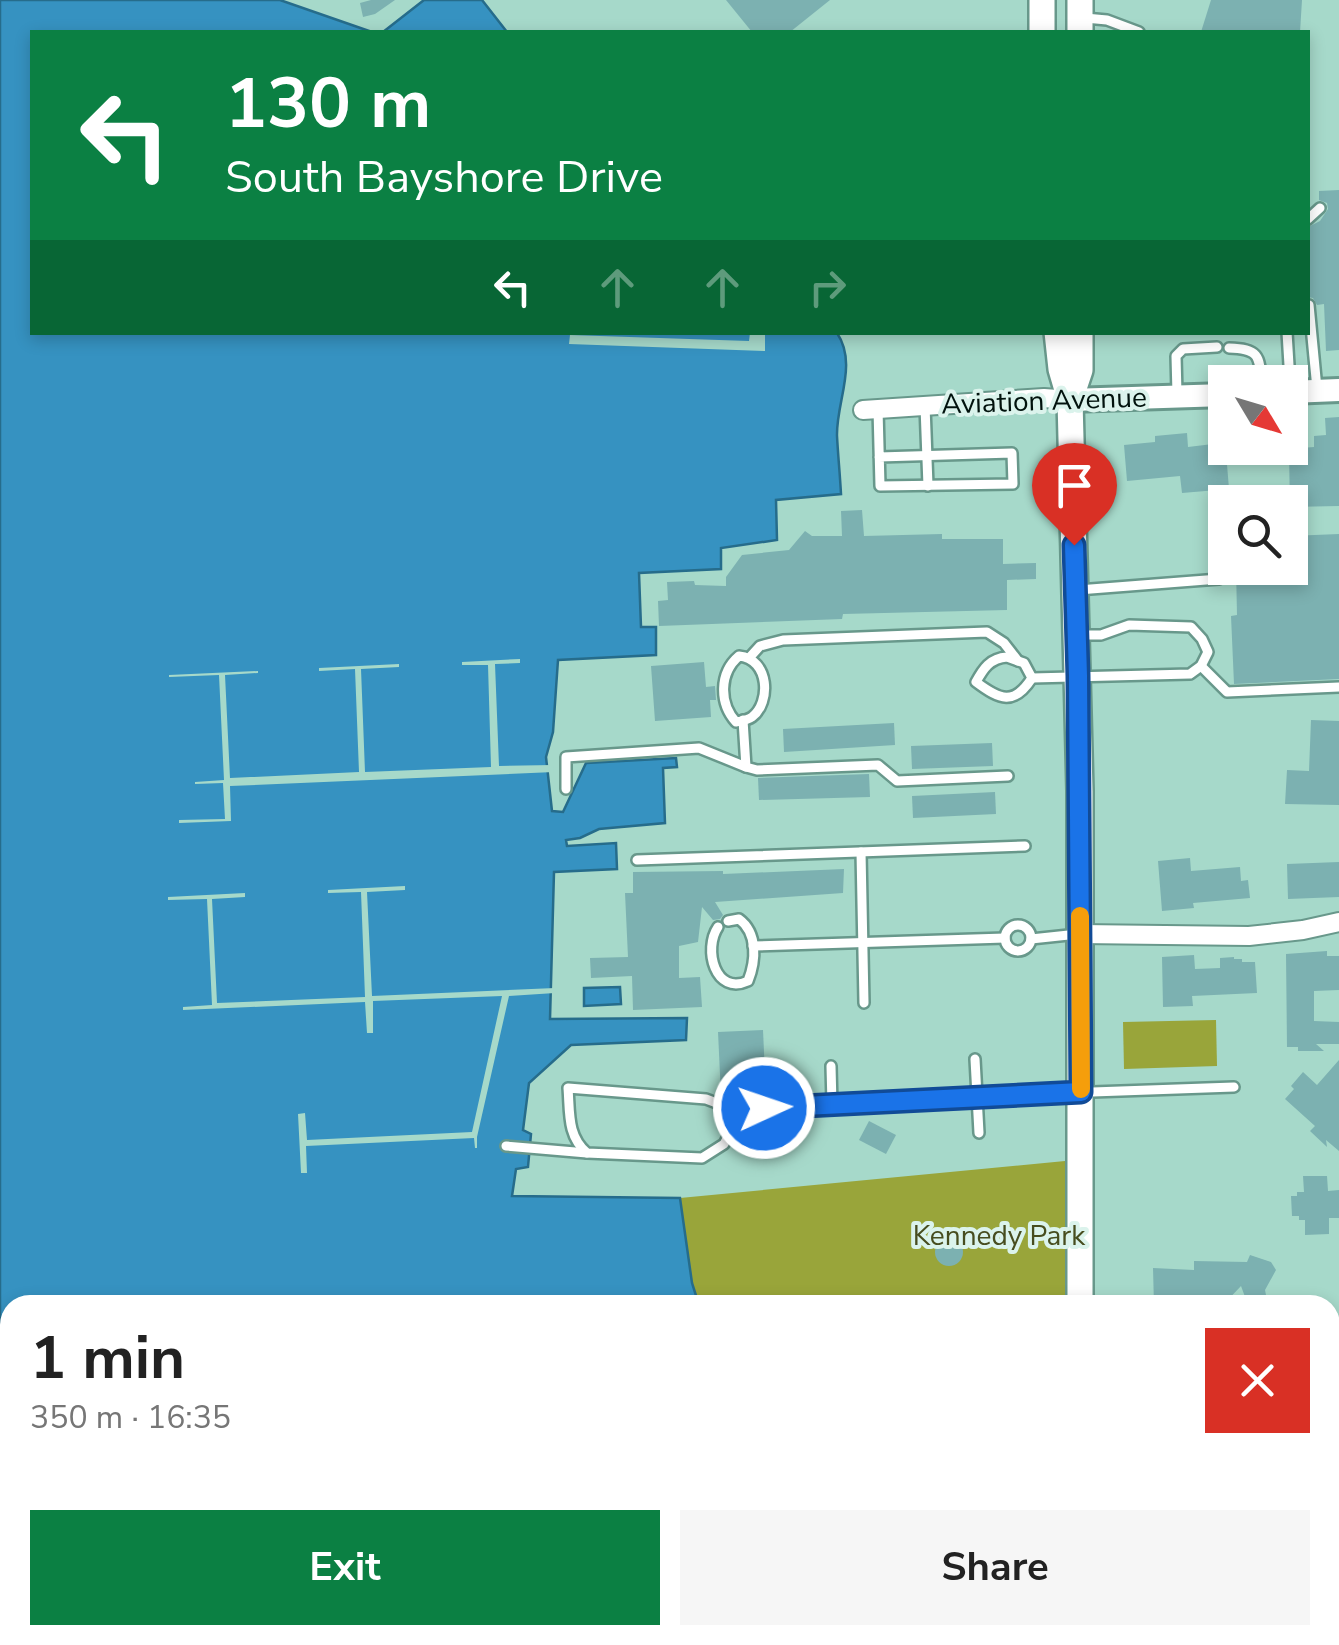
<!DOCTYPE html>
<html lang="en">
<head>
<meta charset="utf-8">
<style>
	:root { --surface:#fff; --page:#f6f6f6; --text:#222; --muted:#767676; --accent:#0b8043 }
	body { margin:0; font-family:"Nunito Sans",sans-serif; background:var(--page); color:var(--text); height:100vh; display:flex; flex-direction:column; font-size:38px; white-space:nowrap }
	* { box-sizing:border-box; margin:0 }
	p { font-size:32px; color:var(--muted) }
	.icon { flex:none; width:55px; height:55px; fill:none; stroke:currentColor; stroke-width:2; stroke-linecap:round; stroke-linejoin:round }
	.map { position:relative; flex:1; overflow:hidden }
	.side { position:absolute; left:0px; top:1295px; width:1340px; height:350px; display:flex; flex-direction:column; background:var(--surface); border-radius:30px 30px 0 0; box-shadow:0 5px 15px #0003 }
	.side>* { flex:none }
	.guide { position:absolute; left:30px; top:30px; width:1280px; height:305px; border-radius:0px; box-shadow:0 5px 15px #0003; background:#0b8043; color:#fff; overflow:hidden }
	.needle { width:65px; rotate:128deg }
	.fabs { position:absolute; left:1208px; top:365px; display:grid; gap:20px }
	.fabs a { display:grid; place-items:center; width:100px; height:100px; border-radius:0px; background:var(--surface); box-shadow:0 5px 15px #0003; font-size:50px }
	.pin { position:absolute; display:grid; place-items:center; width:85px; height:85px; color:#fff; margin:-102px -42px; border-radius:50% 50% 50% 0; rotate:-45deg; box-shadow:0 0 10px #0007 }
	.pin .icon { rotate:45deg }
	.me { position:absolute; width:110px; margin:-55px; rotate:87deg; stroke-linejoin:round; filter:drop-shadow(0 0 8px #0008) }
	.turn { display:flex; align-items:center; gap:35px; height:210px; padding:0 30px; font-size:45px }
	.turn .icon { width:130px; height:130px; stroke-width:2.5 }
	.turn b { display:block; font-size:70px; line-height:85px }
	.lanes { display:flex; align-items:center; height:95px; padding:0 30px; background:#0003; justify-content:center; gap:50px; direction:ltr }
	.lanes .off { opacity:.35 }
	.round { display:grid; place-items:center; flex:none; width:105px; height:105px; border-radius:0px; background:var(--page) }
	.head { display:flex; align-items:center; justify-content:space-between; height:170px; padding:0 30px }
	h1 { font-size:60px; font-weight:700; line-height:75px }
	.cta { display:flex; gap:20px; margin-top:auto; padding:20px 30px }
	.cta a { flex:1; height:115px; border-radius:0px; background:var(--accent); color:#fff; font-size:40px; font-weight:700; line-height:115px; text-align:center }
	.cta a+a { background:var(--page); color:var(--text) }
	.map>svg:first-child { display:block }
	.green { fill:#99a53a }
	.water { fill:#3692c1; stroke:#266c8b; stroke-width:2.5 }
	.pier { fill:#a6d9ca }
	.building { fill:#7cb1b1 }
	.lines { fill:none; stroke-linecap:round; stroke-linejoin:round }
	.service-casing { stroke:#68988b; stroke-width:14 }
	.minor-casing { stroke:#68988b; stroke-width:22 }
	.tertiary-casing { stroke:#68988b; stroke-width:28 }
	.secondary-casing { stroke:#68988b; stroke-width:30 }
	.service { stroke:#fff; stroke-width:9 }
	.minor { stroke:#fff; stroke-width:18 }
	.tertiary { stroke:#fff; stroke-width:22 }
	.secondary { stroke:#fff; stroke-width:25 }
	.route-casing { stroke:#114b97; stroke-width:25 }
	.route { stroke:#1a73e8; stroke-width:18 }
	.slow { stroke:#f59e0b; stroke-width:18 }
	.labels { text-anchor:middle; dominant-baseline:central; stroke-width:8; stroke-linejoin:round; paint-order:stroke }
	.street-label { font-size:28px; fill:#01120d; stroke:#dbf3ec }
	.park-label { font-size:28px; fill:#474d1f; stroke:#dbf3ec }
</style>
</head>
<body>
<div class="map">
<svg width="1339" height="1645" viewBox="0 0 1339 1645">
	<rect width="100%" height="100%" fill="#a6d9ca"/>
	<g class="green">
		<path d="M1216,1020L1217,1066L1124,1069L1123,1022Z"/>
		<path d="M1065,1161L1069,1305H699L692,1283L680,1198Z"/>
		<path d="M451,1635H1076V1645H445Z"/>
	</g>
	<g class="water">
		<path d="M0,0H280L372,32H32V332L837,333C858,364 836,402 837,436C838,455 840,475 841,494L776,500L777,540L721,548V569L639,573L641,627H656V655L558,660L553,732L546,757L552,811L563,812L586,763L676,758L677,767L663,768L665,823L599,829L580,838L566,840L567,846L616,843L617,869L554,872L550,1019L687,1018L686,1040L571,1045L529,1083L523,1130L531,1134L528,1167L516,1169L512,1196L680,1198L692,1283L699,1305H10V1635H451L445,1645H0Z"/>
		<path d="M424,0H482L507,32H383Z"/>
		<path d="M620,987L621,1004L584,1006V988Z"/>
	</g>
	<g class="pier">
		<path d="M750,333H765V351L569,344L570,335L749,341Z"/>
		<path d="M520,659V663L495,664L499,766L553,765L554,772L230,786L231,821L179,823V820L225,819L223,783L195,784V782L224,780L219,675L169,677V675L258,671V673L225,675L230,778L359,772L355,669L319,671V668L399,664V667L361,669L365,772L491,767L488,665H462V662Z"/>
		<path d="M405,886V890L367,892L372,996L555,988V993L509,996L477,1137V1148H475L474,1138L306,1146L307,1173H301L298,1114L305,1113L307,1140L472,1132L502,996L373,1001V1033H367L365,1002L183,1010V1007L212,1005L207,899L168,900V897L245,893V897L212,899L217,1003L365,997L361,892L328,893V890Z"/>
	</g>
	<g class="building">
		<path d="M371,0H395L375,14L363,17L360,3Z"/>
		<path d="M726,0H830L790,32H752Z"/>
		<path d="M1211,0H1302L1300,32H1201Z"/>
		<path d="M1339,190V350L1326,351L1324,304L1317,305L1313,298L1308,297V227L1320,221L1328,209L1327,203L1319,200V191Z"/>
		<path d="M1339,417V506L1290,507L1289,453L1301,452V448L1314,447V436L1326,435L1325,418Z"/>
		<path d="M1187,433L1188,447L1213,444L1214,454L1226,452L1229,489L1182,493L1180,476L1127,481L1124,445L1155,442V436Z"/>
		<path d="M862,510L864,536L942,534V539H1003V564L1036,563V579L1007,580V610L843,614L842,619L659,626L658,601L668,600L667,582L694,581L695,585L726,586V577L742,555L789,550L805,531L812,536H842L841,511Z"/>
		<path d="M1339,534V679L1234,684L1231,616L1237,615L1236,568H1290V536Z"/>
		<path d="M704,662L706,687L715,686L716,700H710L711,717L655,721L651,666Z"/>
		<path d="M1311,720L1339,721V805L1285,804L1287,770L1309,771Z"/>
		<path d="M894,723L895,745L784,752L783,729Z"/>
		<path d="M992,743L993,766L912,769L911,746Z"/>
		<path d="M869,774L870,797L759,800L758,778Z"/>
		<path d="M995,792L996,814L913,818L912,796Z"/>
		<path d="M1190,858L1191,871L1240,867L1241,881L1248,880L1250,898L1193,903L1194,908L1162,911L1158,861Z"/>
		<path d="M1339,862V897L1288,899L1287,864Z"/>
		<path d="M844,869L843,893L715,902L723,915L720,919L713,920L702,907L698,942L679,946V978L700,977L702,1007L633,1010L632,976L591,978L590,958L628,957L625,893H633V872L723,871V874Z"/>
		<path d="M1327,951V956H1339V990L1314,991V1021L1339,1022V1044H1316L1324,1051H1298V1047H1287L1286,954Z"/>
		<path d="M1194,955L1195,969L1220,968V958L1234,957V959H1242V962H1255L1257,993L1192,996L1193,1006L1163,1007L1162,957Z"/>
		<path d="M763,1030L766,1096L726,1098L721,1096L718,1032Z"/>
		<path d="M1339,1060V1151L1326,1140L1327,1147L1310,1131L1315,1126L1285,1099L1294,1089L1291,1086L1303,1072L1317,1085Z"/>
		<path d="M869,1121L896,1135L886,1154L859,1140Z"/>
		<path d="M1303,1176H1327L1328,1191L1339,1190V1218H1329V1234L1305,1235V1220H1299V1216H1292L1291,1196H1297V1192H1304Z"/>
		<circle cx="949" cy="1252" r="14"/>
		<path d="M1250,1255L1271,1262L1276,1270L1265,1290L1267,1300L1248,1305L1241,1286L1223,1305L1186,1303L1184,1305H1154L1153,1268L1194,1270V1261L1247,1262Z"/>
	</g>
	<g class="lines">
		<defs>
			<g id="service">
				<path d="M1085,18L1107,20L1139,32"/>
				<path d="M1308,219L1320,208"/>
				<path d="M1309,305L1317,389"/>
				<path d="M1287,332L1290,382"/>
				<path d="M1229,348C1258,349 1260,355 1261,382"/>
				<path d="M1177,394L1176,356L1183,349L1217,347"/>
				<path d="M925,406L928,486"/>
				<path d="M878,409L880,486L1013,484L1012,453L879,457"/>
				<path d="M1078,590L1219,579"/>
				<path d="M739,656C770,659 771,703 752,717C748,720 741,721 736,722C719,703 719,673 739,656Z"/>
				<path d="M750,657L760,646L783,640L987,632L1004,643L1018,661"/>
				<path d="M1007,657L1024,663L1032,678C1014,706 1000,700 976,682C983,669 990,658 1007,657Z"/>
				<path d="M1201,666L1227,692L1339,687"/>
				<path d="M1032,678L1190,674L1201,666L1208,652L1202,639L1191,627L1129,625L1101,635H1079"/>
				<path d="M743,720L746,767L757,770L878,765L897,781L1008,776"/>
				<path d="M566,789V757L699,748L746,767"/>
				<path d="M861,852L864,1003"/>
				<path d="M637,860L1025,846"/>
				<circle cx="1018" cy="938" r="13"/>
				<path d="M718,927C703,949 715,996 748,981C756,961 758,933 739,919L728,921"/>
				<path d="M1031,939L1078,934"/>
				<path d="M753,946L1005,938"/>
				<path d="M975,1059L979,1133"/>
				<path d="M831,1066L832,1105"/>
				<path d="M735,1110L732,1129L724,1144L702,1158L587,1153C567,1136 570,1113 568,1088L706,1099L735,1110L1064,1093L1234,1087"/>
				<path d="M506,1146L587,1153"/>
			</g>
			<g id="minor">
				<path d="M863,410L1044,398L1070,400"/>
				<path d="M1080,934L1249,936L1303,930L1339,922"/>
				<path d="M1330,1635V1645"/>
			</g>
			<g id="tertiary">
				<path d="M1290,392L1339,390"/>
				<path d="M1070,400L1225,395"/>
			</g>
			<g id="secondary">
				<path d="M1042,0V32"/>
				<path d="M1080,0V32"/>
				<path d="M1057,332L1061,369L1070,400L1080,791V1305"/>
				<path d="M1070,400L1080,370V332"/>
				<path d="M1081,1635V1645"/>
			</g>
		</defs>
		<use href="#service" class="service-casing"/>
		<use href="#minor" class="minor-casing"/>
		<use href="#tertiary" class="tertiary-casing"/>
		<use href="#secondary" class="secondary-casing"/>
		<use href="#service" class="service"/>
		<use href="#minor" class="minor"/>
		<use href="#tertiary" class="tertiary"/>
		<use href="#secondary" class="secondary"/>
	</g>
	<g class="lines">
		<defs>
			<path id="route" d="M764,1108L1081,1092L1078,676L1074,545"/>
		</defs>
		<use href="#route" class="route-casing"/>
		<use href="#route" class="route"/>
		<path class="slow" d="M1080,916L1081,1089"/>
	</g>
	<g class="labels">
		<g class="street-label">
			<text transform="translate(1044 401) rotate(-2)">Aviation Avenue</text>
		</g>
		<g class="park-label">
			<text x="999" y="1236">Kennedy Park</text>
		</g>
	</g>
</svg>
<div class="fabs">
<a><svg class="needle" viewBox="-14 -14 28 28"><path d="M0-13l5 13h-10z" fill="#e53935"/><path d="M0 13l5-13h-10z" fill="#767676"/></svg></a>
<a><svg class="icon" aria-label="search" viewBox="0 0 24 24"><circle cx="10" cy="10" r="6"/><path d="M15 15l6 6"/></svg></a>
</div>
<div class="pin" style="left:1074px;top:545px;background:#d93025"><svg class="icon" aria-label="arrive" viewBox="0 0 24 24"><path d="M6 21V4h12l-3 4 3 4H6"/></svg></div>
<svg class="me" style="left:764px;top:1108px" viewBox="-20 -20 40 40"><circle r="17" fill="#1a73e8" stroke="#fff" stroke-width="3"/><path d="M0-11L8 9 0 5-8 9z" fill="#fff"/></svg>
<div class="guide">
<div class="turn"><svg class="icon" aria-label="left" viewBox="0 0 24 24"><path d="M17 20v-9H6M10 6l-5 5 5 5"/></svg><div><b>130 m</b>South Bayshore Drive</div></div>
<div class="lanes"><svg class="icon" aria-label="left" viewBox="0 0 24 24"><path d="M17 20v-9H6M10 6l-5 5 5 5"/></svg><svg class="icon off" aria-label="ahead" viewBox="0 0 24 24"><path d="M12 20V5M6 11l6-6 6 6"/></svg><svg class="icon off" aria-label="ahead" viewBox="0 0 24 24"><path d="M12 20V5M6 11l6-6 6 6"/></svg><svg class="icon off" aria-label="right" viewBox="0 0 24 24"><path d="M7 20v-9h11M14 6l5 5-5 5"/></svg></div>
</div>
<section class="side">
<div class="head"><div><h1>1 min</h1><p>350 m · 16:35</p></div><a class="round" style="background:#d93025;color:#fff"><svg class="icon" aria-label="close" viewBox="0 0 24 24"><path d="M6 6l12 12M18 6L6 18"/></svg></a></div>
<div class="cta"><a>Exit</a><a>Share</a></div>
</section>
</div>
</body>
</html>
